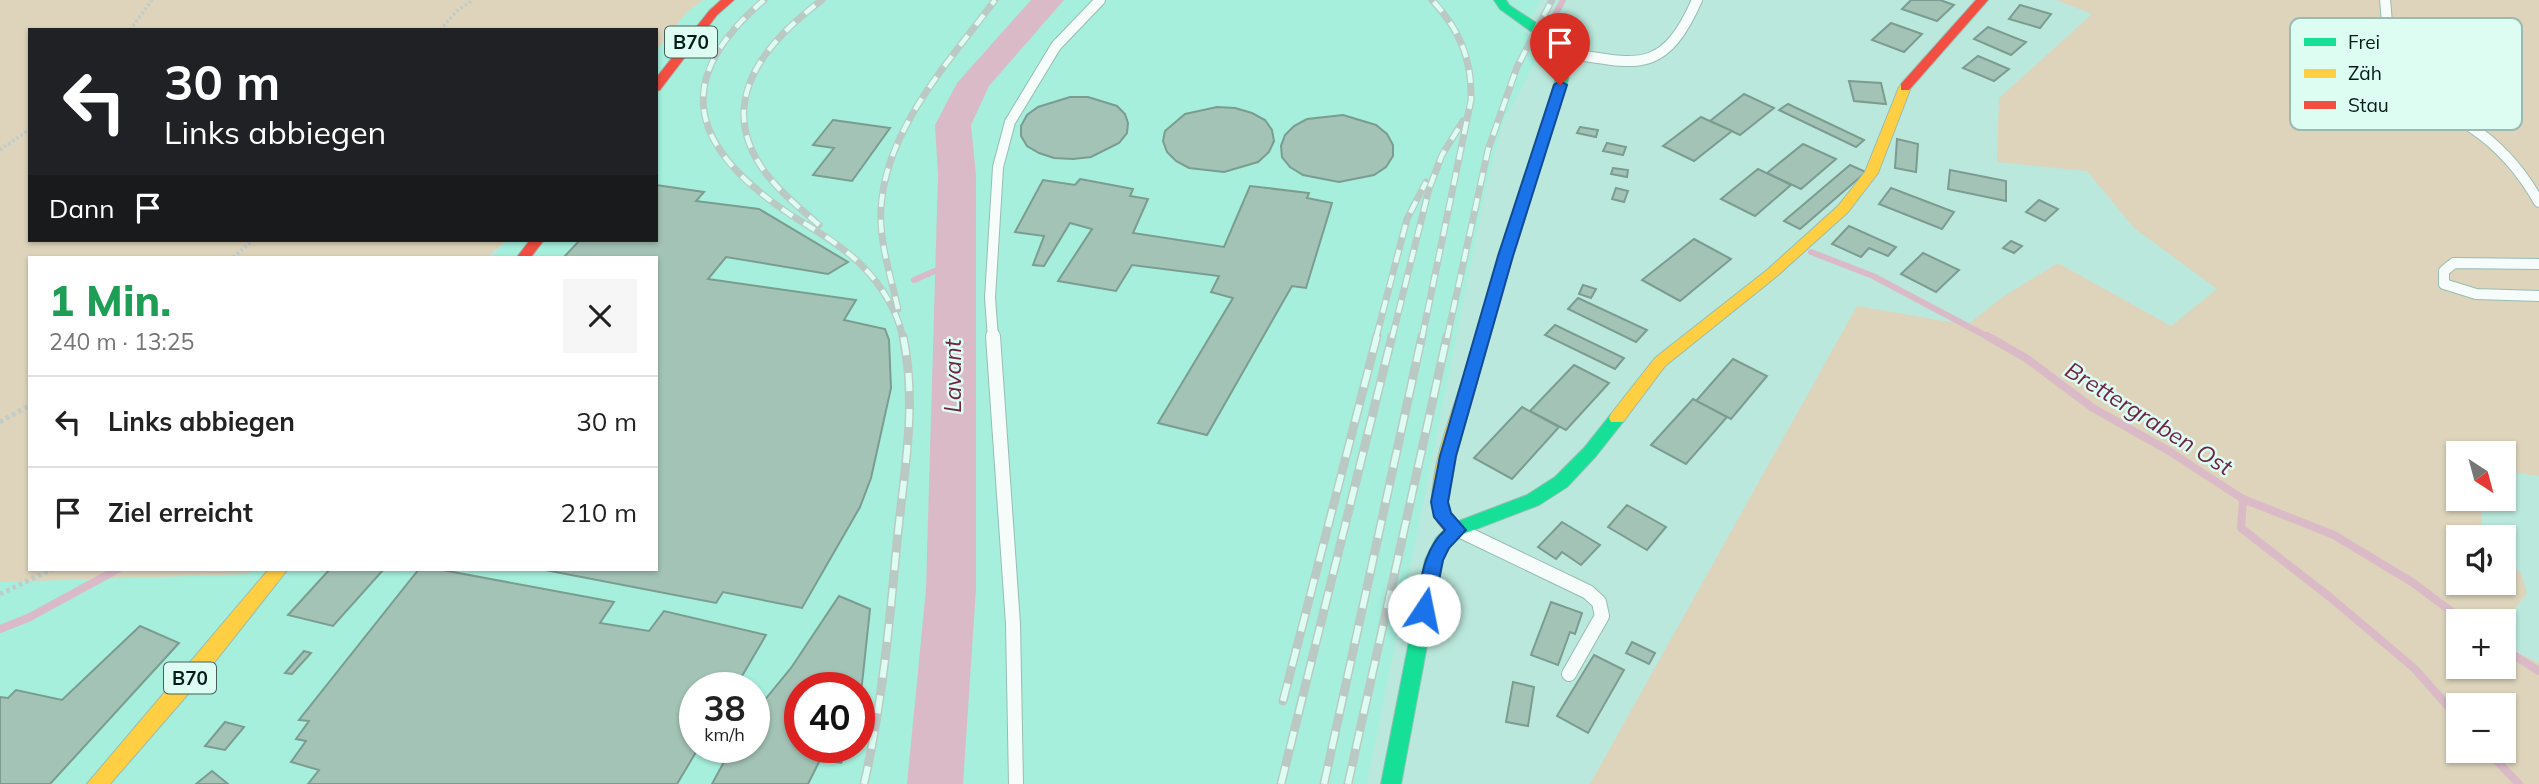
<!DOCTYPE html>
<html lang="de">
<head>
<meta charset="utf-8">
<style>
	:root { --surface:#fff; --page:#f6f6f6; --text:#222; --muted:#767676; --line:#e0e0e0 }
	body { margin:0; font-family:Mulish,sans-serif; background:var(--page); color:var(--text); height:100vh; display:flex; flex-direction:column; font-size:26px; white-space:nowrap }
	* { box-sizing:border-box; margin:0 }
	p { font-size:23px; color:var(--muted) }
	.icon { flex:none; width:38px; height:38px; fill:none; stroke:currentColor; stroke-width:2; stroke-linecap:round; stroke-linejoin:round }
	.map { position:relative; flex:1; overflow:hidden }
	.sheet { position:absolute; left:28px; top:256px; width:630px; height:315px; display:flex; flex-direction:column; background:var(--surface); border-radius:0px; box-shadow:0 2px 5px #0004 }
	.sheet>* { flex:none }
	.banner { position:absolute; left:28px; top:28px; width:630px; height:214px; border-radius:0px; box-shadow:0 2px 5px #0004; background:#202124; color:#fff; overflow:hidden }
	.needle { width:46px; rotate:144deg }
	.tools { position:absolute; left:2446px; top:441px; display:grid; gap:14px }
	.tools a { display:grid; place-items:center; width:70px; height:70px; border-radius:0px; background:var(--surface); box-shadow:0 2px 5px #0004; font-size:35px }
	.speed { position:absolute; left:679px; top:672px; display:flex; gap:14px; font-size:35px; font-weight:700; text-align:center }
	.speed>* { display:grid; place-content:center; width:91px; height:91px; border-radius:50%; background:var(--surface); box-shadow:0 2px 5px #0004; line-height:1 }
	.speed small { font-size:18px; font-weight:400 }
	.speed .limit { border:10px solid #d22; background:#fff; color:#111 }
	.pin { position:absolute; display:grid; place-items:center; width:60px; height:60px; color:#fff; margin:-72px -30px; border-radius:50% 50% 50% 0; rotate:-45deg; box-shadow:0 0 7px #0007 }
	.pin .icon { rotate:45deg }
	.me { position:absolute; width:77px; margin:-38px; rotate:11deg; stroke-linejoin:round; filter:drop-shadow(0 0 5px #0008) }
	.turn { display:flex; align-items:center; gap:24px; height:147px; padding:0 21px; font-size:32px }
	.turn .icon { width:91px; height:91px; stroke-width:2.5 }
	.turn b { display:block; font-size:49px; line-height:60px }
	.then { display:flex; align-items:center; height:66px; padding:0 21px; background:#0003; gap:14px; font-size:26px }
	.round { display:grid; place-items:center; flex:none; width:74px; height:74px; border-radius:0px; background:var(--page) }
	.head { display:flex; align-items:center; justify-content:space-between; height:119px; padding:0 21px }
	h1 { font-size:42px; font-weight:800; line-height:52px; color:#1e9e55 }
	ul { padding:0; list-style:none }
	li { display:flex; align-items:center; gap:21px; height:91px; padding:0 21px; border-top:2px solid var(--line) }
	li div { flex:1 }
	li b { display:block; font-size:26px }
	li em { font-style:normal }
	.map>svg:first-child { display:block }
	.built { fill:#a6efdc; fill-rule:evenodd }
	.green { fill:#ddd4bb; fill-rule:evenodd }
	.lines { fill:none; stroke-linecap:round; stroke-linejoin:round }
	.stream-far1 { stroke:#dabac7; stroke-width:6 }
	.stream { stroke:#dabac7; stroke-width:8 }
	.river { fill:#dabac7; fill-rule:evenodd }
	.building { fill:#a3c3b6; stroke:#7b9c90; stroke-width:2 }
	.lane-far1-casing { stroke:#98bdb3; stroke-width:12 }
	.lane-casing { stroke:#98bdb3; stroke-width:16 }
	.fast-casing { stroke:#98bdb3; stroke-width:2 }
	.slow-casing { stroke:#98bdb3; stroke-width:2 }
	.jam-casing { stroke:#98bdb3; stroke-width:2 }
	.path-far1 { stroke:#bfccc8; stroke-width:3.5; stroke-dasharray:2.5 2.5; stroke-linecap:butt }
	.path { stroke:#bfccc8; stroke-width:5; stroke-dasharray:3.5 3.5; stroke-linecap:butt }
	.lane-far1 { stroke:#f5fcfa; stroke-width:10 }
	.lane { stroke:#f5fcfa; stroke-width:14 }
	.fast { fill:#16e098; fill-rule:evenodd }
	.slow { fill:#ffcf43; fill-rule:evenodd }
	.jam { fill:#f24e42; fill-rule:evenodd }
	.rail-far1-casing { stroke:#bbc9c4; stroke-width:7 }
	.rail-casing { stroke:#bbc9c4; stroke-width:9 }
	.rail-far1 { stroke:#ddfdf3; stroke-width:4.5; stroke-dasharray:13; stroke-linecap:butt }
	.rail { stroke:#ddfdf3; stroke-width:6; stroke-dasharray:18; stroke-linecap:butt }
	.route { fill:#1a73e8; stroke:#114b97; stroke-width:2 }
	.labels { text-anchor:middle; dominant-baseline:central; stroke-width:5; stroke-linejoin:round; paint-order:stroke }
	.shield { fill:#ddfdf3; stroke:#446058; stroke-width:2 }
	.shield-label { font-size:19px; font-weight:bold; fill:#021c16 }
	.water-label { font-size:23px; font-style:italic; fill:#6f2447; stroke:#ddfdf3 }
	.key { fill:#ddfdf3; stroke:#9bbab1; stroke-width:2 }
	.key-label { font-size:19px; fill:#021c16 }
</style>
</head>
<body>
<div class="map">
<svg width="2539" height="784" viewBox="0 0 2539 784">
	<rect width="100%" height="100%" fill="#bbe8dc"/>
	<path class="built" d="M703,0H1541L1523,31L1545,43L1503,123L1486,188L1367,784H0V582L248,574L252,569H656V257H493L507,240H656V51L686,13ZM695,688H754V747H695ZM800,688H859V747H800Z"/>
	<g class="green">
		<path d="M0,0H703L686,13L656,51V30H30V240H507L487,257H30V569H252L248,574L0,582Z"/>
		<path d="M2056,0H2539V476L2504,471V453H2459V499H2481L2482,537H2459V583H2504V561L2521,573L2527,593L2504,623V621H2459V667H2504V646L2539,663V784H1590L1857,306L1967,325L2004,296L2058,263L2171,326L2217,289L2134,228L2087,171L1997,162L1999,98L2092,14ZM2459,705H2504V751H2459Z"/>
	</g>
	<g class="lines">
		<g class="stream-far1">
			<path d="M1551,22L1563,0"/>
			<path d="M1811,252L1873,276L1990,338"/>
			<path d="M914,280L956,262"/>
		</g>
		<g class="stream">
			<path d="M1987,336L2026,358L2093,408L2169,451L2243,499L2334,535L2412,582L2464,621"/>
			<path d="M2243,499L2241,528L2331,598L2415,669L2459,719"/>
			<path d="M0,629L28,618L118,569"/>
			<path d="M2504,649L2539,671"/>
			<path d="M2487,751L2519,784"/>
		</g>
		<path class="river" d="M1031,0H1064L989,86L971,125L976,175V589L963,784H907L926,589L938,175L935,125L957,83Z"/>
	</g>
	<g class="building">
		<path d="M1911,0H1940L1954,5L1937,21L1902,9Z"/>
		<path d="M2020,5L2051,14L2040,28L2009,19Z"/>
		<path d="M1891,23L1922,34L1904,52L1872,40Z"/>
		<path d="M1988,27L2026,42L2011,55L1974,39Z"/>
		<path d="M1978,56L2009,69L1994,81L1963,68Z"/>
		<path d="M1849,81L1881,83L1886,104L1854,101Z"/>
		<path d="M1744,94L1774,108L1740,135L1710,121Z"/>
		<path d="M1070,97H1088L1117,106L1125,114L1128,123L1127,133L1119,143L1091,157L1073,159L1054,158L1039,153L1027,146L1021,136V126L1027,115L1038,107Z"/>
		<path d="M1788,104L1864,140L1856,147L1779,110Z"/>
		<path d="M1217,107L1235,108L1252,113L1265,120L1272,130L1274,141L1269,152L1258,162L1224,172L1189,168L1176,161L1167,152L1163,141L1165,131L1185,114Z"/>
		<path d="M1343,115L1376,125L1387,134L1393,145V156L1386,167L1374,175L1339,182L1303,175L1290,167L1282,157L1281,146L1285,135L1294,126L1307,119Z"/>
		<path d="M1701,117L1732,131L1694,161L1663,146Z"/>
		<path d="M833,120L890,128L852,181L813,175L834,148L813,145Z"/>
		<path d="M1580,127L1598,130L1596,137L1577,133Z"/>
		<path d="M1897,139L1918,144L1916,172L1895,168Z"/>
		<path d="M1607,143L1626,147L1623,155L1603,151Z"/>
		<path d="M1803,144L1836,159L1801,189L1767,173Z"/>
		<path d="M1850,165L1866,172L1800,229L1784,221Z"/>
		<path d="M1613,168L1628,170L1627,177L1611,174Z"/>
		<path d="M1758,169L1791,185L1755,216L1721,199Z"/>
		<path d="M1950,170L2006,181V201L1948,189Z"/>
		<path d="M1080,179L1133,189L1130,196L1148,199L1133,233L1224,247L1250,186L1309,193L1307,198L1332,203L1306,288L1292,286L1207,435L1158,423L1233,298L1211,292L1219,276L1132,265L1116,291L1058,281L1092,229L1070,223L1044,266L1033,265L1044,236L1015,232L1043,180L1075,185Z"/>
		<path d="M656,185L704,192L696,201L759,209L848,262L828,274L726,257L708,279L856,300L844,320L885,329L889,340L891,388L871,478L860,507L802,608L723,592L716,603L540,569H656V257H564L580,240H656Z"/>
		<path d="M1616,188L1628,191L1624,202L1612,199Z"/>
		<path d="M1891,188L1954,212L1942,229L1879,204Z"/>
		<path d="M2039,200L2058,209L2045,221L2026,212Z"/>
		<path d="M1849,226L1896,247L1888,256L1869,248L1861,257L1832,244Z"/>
		<path d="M1694,239L1731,259L1680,301L1642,280Z"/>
		<path d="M2011,241L2022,246L2014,253L2003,248Z"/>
		<path d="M1923,253L1959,270L1936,292L1901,274Z"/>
		<path d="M1583,285L1596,289L1591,298L1579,294Z"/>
		<path d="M1578,298L1647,330L1636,342L1568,309Z"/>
		<path d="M1555,325L1624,358L1615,369L1545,335Z"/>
		<path d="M1733,359L1767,376L1731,419L1696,401Z"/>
		<path d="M1574,365L1609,383L1566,430L1530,411Z"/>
		<path d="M1693,399L1727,417L1686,464L1651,445Z"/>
		<path d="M1522,407L1559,427L1512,479L1474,458Z"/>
		<path d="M1627,505L1666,527L1647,550L1608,527Z"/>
		<path d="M1562,522L1600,545L1581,565L1562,552L1556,559L1538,547Z"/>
		<path d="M330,569H384L333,626L288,615Z"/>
		<path d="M419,569H437L614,602L600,623L649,631L664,611L766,635L735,688H695V747H699L677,784H308L319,770L291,762L306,741L296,739L309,721L299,720Z"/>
		<path d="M839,596L870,609L859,712V688H800V747H848L841,763L820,760L808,784H712L732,747H754V713L791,668Z"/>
		<path d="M1551,602L1582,613L1575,634L1570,632L1558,665L1531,655Z"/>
		<path d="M140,626L179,643L50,784H0V697L8,698L16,690L62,700Z"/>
		<path d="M1632,642L1655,653L1649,664L1626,653Z"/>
		<path d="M304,651L311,653L292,674L285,673Z"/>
		<path d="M1594,655L1624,670L1588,733L1557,716Z"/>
		<path d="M1513,682L1534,687L1528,726L1506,722Z"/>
		<path d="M225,722L244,727L225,750L205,746Z"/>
		<path d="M212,771L228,784H196Z"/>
	</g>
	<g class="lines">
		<defs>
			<g id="lane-far1">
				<path d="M2385,0C2388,25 2386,56 2400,79C2415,103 2448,112 2471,127C2500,146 2522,172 2539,202"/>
				<path d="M1563,52C1636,64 1663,77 1697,0"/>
				<path d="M2539,264L2454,263L2444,271V284L2476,294L2539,296"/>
				<path d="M993,338L990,298L998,167L1010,122L1056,46L1100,0"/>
			</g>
			<g id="lane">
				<path d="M993,336L1013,624L1016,784"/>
				<path d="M1463,532L1588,592L1599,602L1602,616L1569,674"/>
			</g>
			<g id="fast">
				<path d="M1494,0H1506L1509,5C1543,29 1588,45 1562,95L1558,96L1552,92L1558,69L1554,48L1500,9Z"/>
				<path d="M1617,412L1625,418L1623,422L1596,456L1567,487L1539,505L1463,534L1449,547L1443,560L1401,784H1381L1425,560L1436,538L1451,524L1527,495L1555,477L1584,448L1611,414Z"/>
			</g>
			<g id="slow">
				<path d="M1905,83L1911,87L1878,173L1848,212L1777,276L1665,366L1623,422H1611L1609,418L1611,414L1655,358L1767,270L1838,206L1865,172L1899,87Z"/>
				<path d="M1558,88L1564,92L1513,255L1456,456L1448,502L1451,514L1466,529L1463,534C1445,540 1431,517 1432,501C1433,458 1452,413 1465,372C1492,278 1522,185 1552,92Z"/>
				<path d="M269,569H288L202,678L110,784H87Z"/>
			</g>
			<g id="jam">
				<path d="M721,0H734L717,15L660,90L656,91V78L709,11Z"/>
				<path d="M1976,0H1988L1909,90H1901V84Z"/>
				<path d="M530,240H544L531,257H517Z"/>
			</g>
		</defs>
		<use href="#lane-far1" class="lane-far1-casing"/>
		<use href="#lane" class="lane-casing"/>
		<use href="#fast" class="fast-casing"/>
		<use href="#slow" class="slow-casing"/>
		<use href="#jam" class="jam-casing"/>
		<g class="path-far1">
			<path d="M130,30L152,0"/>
			<path d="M440,30L457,11L473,0"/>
			<path d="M0,150L30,129"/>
			<path d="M233,257L254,240"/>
		</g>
		<g class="path">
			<path d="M0,422L30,405"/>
			<path d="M0,594L53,569"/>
		</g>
		<use href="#lane-far1" class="lane-far1"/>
		<use href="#lane" class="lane"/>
		<use href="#fast" class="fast"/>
		<use href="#slow" class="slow"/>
		<use href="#jam" class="jam"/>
		<defs>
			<g id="rail-far1">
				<path d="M764,0C675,76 687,141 778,206C801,223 827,235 849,254C875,275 896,305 903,338"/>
				<path d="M819,225C801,209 783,195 768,176C712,105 763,44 822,0"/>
				<path d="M898,309C891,277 879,242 881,209C885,129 950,61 995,0"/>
				<path d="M1376,338L1407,219L1426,182"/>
				<path d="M1392,338L1429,189L1442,155L1463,121"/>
				<path d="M1422,338L1471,100C1472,59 1460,30 1432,0"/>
				<path d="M1447,338L1488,150L1517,67L1552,0"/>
			</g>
			<g id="rail">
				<path d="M1283,701L1377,336"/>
				<path d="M864,784C883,701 890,616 898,532C905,466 917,402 903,336"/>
				<path d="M1281,784L1392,336"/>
				<path d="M1324,784L1422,336"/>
				<path d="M1348,784L1447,336"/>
			</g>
		</defs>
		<use href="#rail-far1" class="rail-far1-casing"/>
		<use href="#rail" class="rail-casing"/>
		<use href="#rail-far1" class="rail-far1"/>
		<use href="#rail" class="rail"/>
	</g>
	<path class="route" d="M1560,81L1567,85L1513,256L1456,456L1448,502L1451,513L1466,530L1449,548L1443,560L1433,610L1430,615L1424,617L1417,615L1415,610C1421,581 1423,550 1445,530L1434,517L1431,502L1440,456L1498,256L1554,85Z"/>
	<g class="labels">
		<g class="shield">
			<rect x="665" y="26.5" width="52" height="31" rx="5"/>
			<rect x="164" y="662.5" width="52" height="31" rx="5"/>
		</g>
		<g class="shield-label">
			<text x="691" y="42">B70</text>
			<text x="190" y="678">B70</text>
		</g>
		<g class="water-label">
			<text transform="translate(952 376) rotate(-90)">Lavant</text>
			<text transform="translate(2149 418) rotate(32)">Brettergraben Ost</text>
		</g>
	</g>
	<rect x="2290" y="18" width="232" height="112" rx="10" class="key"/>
	<rect x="2304" y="38" width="32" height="8" fill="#16e098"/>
	<rect x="2304" y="69" width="32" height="9" fill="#ffcf43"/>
	<rect x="2304" y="101" width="32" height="8" fill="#f24e42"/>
	<g class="key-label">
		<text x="2348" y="49">Frei</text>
		<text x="2348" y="80">Zäh</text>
		<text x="2348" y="112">Stau</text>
	</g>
</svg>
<div class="tools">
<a><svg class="needle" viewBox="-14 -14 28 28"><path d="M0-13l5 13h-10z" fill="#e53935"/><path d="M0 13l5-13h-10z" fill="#767676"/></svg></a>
<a><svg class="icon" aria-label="sound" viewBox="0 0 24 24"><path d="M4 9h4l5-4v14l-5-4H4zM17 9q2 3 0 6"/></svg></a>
<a>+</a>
<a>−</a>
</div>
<div class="speed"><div>38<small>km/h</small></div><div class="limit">40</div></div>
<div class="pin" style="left:1560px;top:85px;background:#d93025"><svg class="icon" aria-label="arrive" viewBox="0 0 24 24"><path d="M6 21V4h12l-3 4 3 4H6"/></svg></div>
<svg class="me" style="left:1424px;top:610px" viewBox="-20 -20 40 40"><circle r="19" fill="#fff"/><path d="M0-13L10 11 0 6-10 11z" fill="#1a73e8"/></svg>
<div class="banner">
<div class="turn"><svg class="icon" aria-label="left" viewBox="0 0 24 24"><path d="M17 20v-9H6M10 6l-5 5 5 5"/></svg><div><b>30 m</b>Links abbiegen</div></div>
<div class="then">Dann<svg class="icon" aria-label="arrive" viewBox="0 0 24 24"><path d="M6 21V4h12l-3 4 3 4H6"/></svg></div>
</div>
<section class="sheet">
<div class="head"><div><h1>1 Min.</h1><p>240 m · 13:25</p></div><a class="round"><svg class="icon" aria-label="close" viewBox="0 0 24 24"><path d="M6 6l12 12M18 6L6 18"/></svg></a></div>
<ul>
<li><svg class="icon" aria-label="left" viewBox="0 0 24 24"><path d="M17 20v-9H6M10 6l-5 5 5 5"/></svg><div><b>Links abbiegen</b></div><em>30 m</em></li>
<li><svg class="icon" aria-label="arrive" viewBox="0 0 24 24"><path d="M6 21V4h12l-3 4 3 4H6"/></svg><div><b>Ziel erreicht</b></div><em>210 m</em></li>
</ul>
</section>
</div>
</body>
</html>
